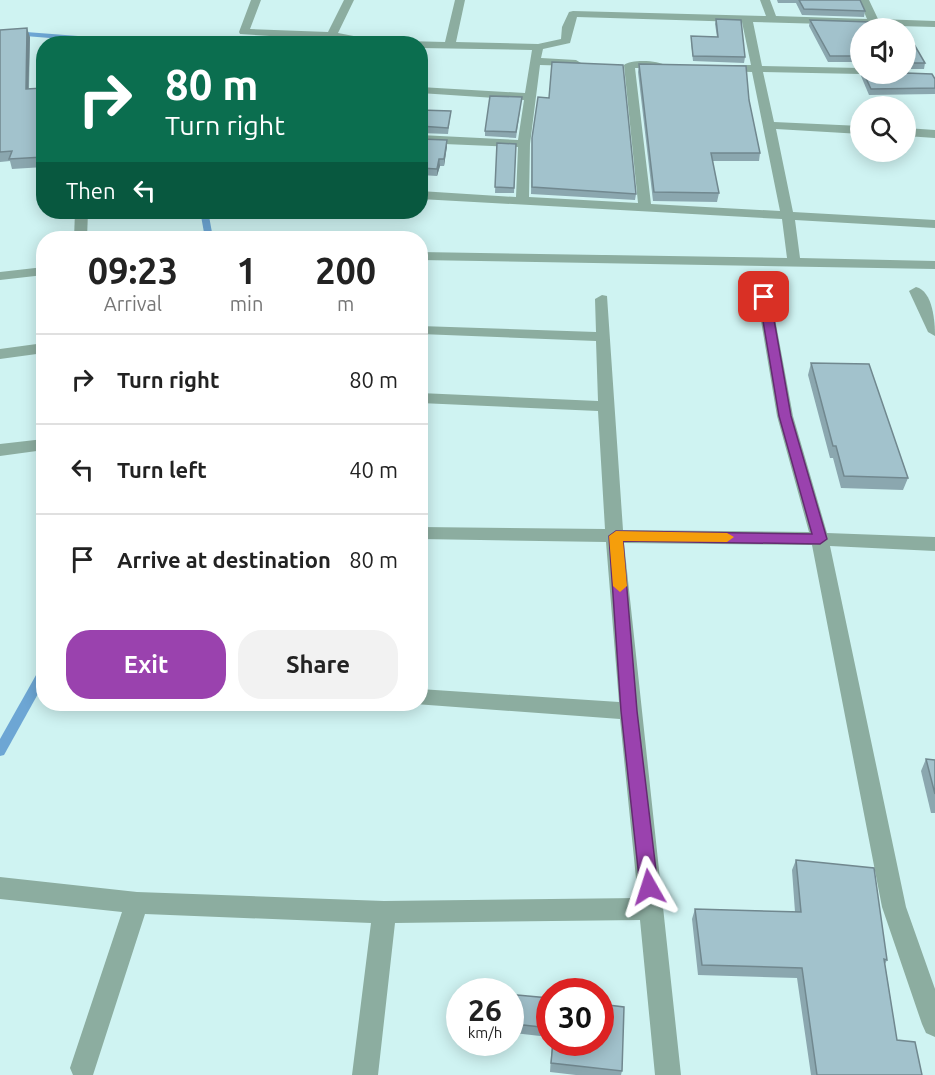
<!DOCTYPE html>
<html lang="en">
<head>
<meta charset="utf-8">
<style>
	:root { --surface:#fff; --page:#f2f2f2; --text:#222; --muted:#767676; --line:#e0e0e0; --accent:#9a42ae }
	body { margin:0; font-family:Ubuntu,sans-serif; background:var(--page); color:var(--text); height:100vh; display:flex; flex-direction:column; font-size:22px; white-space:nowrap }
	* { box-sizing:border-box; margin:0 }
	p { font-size:20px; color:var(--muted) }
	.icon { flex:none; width:33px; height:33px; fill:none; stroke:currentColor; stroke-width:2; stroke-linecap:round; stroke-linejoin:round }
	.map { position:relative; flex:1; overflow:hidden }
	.sheet { position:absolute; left:36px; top:231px; width:392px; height:480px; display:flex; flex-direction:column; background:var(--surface); border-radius:24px; box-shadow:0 3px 15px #0003 }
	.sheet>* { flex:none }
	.guide { position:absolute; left:36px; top:36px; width:392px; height:183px; border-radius:24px; box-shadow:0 3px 15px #0003; background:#0b6e4f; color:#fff; overflow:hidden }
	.buttons { position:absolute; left:850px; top:18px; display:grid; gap:12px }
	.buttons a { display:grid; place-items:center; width:66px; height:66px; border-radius:50%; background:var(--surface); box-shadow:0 3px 15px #0003; font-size:30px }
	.speed { position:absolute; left:446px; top:978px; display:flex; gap:12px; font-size:30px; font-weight:700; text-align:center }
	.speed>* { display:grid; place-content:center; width:78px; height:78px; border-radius:50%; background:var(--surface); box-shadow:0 3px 15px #0003; line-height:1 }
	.speed small { font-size:15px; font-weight:400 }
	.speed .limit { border:9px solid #d22; background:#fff; color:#111 }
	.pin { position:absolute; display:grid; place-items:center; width:51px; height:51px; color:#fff; margin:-26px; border-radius:12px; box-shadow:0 3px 9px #0006 }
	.me { position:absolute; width:66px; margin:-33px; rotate:354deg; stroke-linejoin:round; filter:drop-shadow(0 0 4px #0008) }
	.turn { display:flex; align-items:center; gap:21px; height:126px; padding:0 30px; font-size:27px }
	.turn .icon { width:78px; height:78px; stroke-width:2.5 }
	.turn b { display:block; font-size:42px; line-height:51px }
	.then { display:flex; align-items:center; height:57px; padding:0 30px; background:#0003; gap:12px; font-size:22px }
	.eta { display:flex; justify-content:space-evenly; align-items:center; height:102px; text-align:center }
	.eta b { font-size:36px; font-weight:700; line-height:42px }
	.primary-button { display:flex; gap:12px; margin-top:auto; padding:12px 30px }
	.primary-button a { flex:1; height:69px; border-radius:24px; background:var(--accent); color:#fff; font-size:24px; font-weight:700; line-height:69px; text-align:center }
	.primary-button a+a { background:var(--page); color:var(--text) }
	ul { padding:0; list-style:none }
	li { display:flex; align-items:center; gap:18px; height:90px; padding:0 30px; border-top:2px solid var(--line) }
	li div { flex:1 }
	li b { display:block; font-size:22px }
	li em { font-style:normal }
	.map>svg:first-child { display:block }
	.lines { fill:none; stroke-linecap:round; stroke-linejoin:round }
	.stream { fill:#6da6d4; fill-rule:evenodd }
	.minor { fill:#8cada0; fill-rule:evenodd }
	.wall { fill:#8ba7af }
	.shaded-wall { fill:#71888f }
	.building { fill:#a2c2cc; stroke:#71888f; stroke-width:1.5 }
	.route { fill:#9a42ae; stroke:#642b71; stroke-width:1.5 }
	.slow { fill:#f59e0b }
</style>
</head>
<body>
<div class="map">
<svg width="935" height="1075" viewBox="0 0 935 1075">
	<rect width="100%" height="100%" fill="#cff3f2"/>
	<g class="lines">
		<g class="stream">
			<path d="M0,30L156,42L159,44H125L0,34Z"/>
			<path d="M204,212H212L209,216L213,238H205L201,216Z"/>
			<path d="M44,667V683L4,755L0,756V739L40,668Z"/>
		</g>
		<g class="minor">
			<path d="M251,0H261L250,29L328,32L344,0H354L338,33L395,44L240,34L239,32Z"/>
			<path d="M455,0H465L456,42L538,44L561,39L562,27L569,12L573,11L766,16L760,0H770L776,16L867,19L859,0H869L878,19L935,21V27L753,22L762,66L861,68V74H864H861L763,72L774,122L861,126V134L776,129L793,212L935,220V228L795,220L800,258L935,261V269L420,260V252L787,258L782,219L420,199V191L516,197L518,147L420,143V135L518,140L524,100L420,93V87L525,93L532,50L420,48V44H401L406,41L445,42ZM577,17L742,22L751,65H722L717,68L722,71L752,72L780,211L651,204L635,68H665L666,66C659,60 631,59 624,65L638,203L529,197L530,144L540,65L576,66L581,63L576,60L541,58L543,49L570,43Z"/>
			<path d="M906,128L935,130V138L906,136Z"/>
			<path d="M75,212H88L87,238H74Z"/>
			<path d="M44,267V275L0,280V272Z"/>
			<path d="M916,287C933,291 935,322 935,336L928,332L909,291Z"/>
			<path d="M764,293L771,297L793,416L827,533L935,537V551L830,546L906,907L935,989V1037L926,1033L922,1024L882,907L812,545L624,543L681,1075H655L640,920L395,923L378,1075H352L371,923L145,914L93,1075H73L70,1068L122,912L0,899V877L137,892L384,901L638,898L620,719L415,704H420V689L619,702L606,542L420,539V527L605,529L598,411L420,403V393L598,401L596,341L420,334V326L596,332L595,299L602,295L607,296L623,530L809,532L777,416L757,297Z"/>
			<path d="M44,343V353L0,359V349Z"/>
			<path d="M44,439V450L0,456V444Z"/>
		</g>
	</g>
	<g class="wall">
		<path d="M777,0H860L865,11L864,17L802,15L796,3H778Z"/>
		<path d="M716,19L745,57L744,63L693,61L691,41V36L717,37L715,24Z"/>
		<path d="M810,20L861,28V66H857L855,62H828L809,26Z"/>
		<path d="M0,30L30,37L29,89L44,88V167L12,169L10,161L0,162Z"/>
		<path d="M906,40L925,63L924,69H906Z"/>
		<path d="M639,64L749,100L760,153L759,161H712L719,193L717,202L653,201L638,72Z"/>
		<path d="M906,73L935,79V94L869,95L861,76L862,74Z"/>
		<path d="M521,103L516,138L485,136V131Z"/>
		<path d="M420,110L451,111L448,134L420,133Z"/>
		<path d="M532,138L636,194L635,200L531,194Z"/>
		<path d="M420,139L447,140V146L444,166H440L437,176L420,175Z"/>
		<path d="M497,143L516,144L514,193H495Z"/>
		<path d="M811,363L908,478L903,490L841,488L833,458H830L808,375Z"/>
		<path d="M926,759L935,760V813H931L921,771Z"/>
		<path d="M796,860L887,960L885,964L897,1040L922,1075H811L797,978L698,975L692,919L695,909L795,912L792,870Z"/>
		<path d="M517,995L549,998V1037L514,1033Z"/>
		<path d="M552,1042H600L622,1071L621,1075H576L550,1072Z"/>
	</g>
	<g class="shaded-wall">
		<path d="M27,28L30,37L28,98L26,89Z"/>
		<path d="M447,140V146L444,166V159Z"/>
		<path d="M439,159L440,166L437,176V169Z"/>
	</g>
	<g class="building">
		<path d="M799,0H860L865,11L804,9Z"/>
		<path d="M716,19L741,20L745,57L693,56L691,36L718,37Z"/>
		<path d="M810,20L871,22L875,28H861V60H858L857,56H830Z"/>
		<path d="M27,28L26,89L44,88V157L9,159L12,151L0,152V30Z"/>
		<path d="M911,39L925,63H906V40Z"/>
		<path d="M552,62L623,65L636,194L532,187V138L538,97L549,98Z"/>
		<path d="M639,64L746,66L749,100L760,153H711L719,193L654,192Z"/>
		<path d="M906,73L932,74L935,79V88L871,89L864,74Z"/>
		<path d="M490,96L522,97L516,132L485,131Z"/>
		<path d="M420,110L451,111L448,128L420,126Z"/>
		<path d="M420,139L447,140L444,159H439L437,169L420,168Z"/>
		<path d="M497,143L516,144L514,188L495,187Z"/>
		<path d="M811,363L869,364L908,478L844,476L836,446H833Z"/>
		<path d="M926,759L935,760V794Z"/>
		<path d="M796,860L874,868L887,960L884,959L897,1040L915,1042L922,1075H817L802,968L702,965L695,909L801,912Z"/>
		<path d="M517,995L549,998V1028L515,1024Z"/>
		<path d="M600,1004L624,1007L622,1071L551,1063L553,1042H600Z"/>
	</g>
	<path class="route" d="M764,293L770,297L791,416L827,539L820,544L623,541L637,711L658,887L655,893L649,895L643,893L640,887L621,711L609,536L616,531L812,534L779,416L759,297Z"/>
	<path class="slow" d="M616,531L727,533L734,537L727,542L623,541L627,586L620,592L613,586L609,536Z"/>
</svg>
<div class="buttons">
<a><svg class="icon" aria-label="sound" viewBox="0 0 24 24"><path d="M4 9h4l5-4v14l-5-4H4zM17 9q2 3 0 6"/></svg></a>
<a><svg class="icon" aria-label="search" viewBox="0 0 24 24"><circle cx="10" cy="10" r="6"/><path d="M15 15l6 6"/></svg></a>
</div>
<div class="speed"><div>26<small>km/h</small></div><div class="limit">30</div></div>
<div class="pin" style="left:764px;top:297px;background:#d93025"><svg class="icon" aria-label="arrive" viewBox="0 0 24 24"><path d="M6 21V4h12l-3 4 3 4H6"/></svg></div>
<svg class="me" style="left:649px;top:887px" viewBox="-20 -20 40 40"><path d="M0-17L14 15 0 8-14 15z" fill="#9a42ae" stroke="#fff" stroke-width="4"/></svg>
<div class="guide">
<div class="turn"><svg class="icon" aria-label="right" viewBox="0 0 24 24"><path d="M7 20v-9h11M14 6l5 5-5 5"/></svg><div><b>80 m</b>Turn right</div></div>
<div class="then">Then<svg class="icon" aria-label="left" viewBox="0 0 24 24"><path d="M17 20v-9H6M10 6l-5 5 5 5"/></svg></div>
</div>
<section class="sheet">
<div class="eta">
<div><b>09:23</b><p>Arrival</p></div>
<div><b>1</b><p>min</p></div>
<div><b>200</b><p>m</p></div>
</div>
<ul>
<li><svg class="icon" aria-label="right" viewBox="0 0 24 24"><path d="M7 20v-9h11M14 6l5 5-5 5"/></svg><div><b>Turn right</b></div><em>80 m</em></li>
<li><svg class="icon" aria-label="left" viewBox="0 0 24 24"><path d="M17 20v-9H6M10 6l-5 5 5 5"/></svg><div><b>Turn left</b></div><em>40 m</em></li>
<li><svg class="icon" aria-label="arrive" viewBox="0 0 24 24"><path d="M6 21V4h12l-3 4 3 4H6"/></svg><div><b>Arrive at destination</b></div><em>80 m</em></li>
</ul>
<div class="primary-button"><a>Exit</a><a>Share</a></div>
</section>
</div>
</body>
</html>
